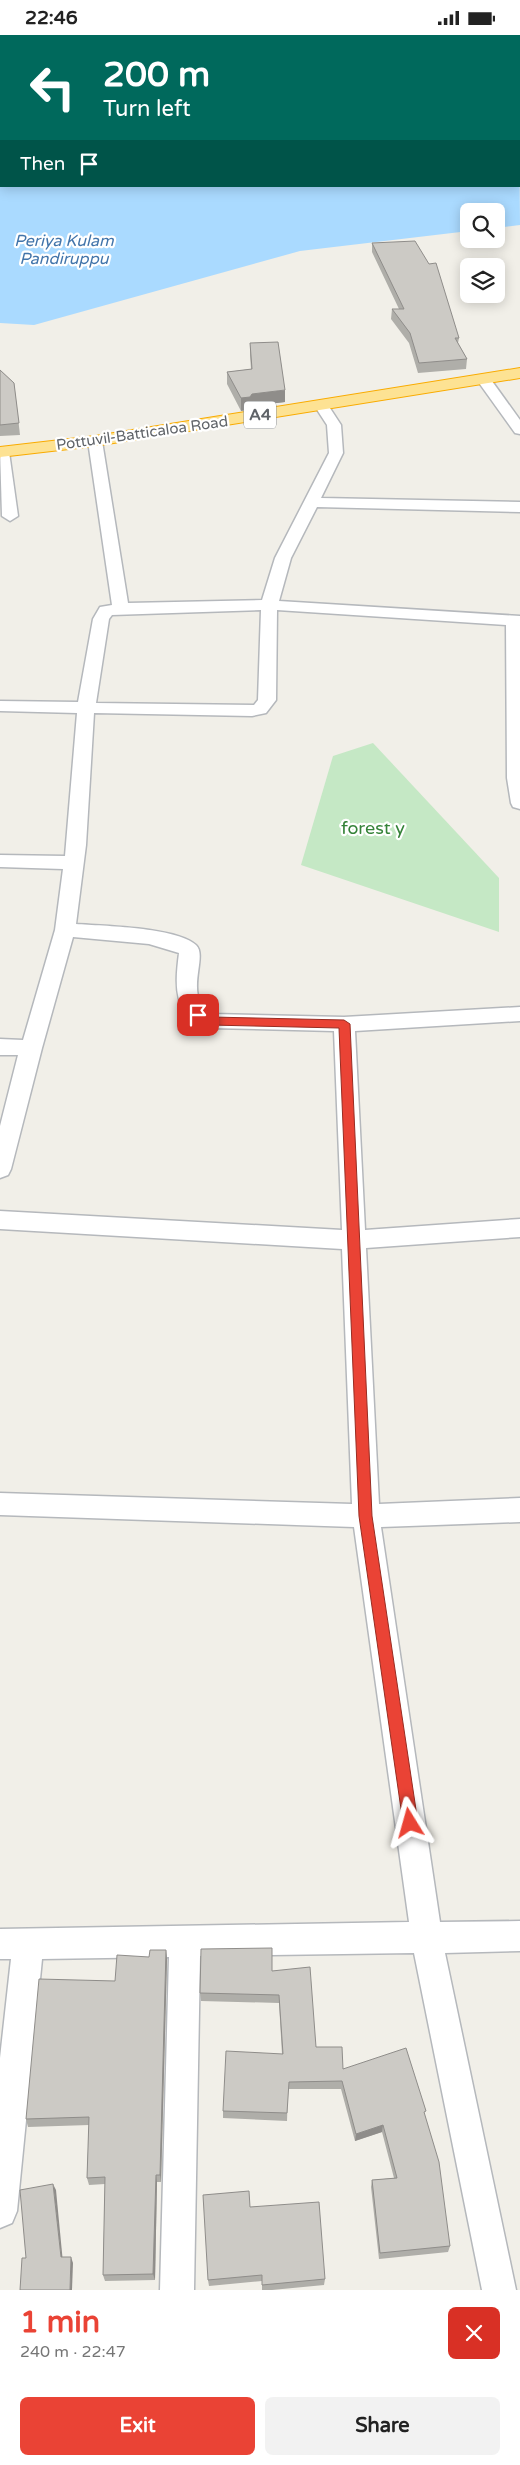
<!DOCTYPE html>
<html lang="en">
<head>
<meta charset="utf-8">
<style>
	:root { --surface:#fff; --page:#f2f2f2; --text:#222; --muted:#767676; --accent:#ea4335 }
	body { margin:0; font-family:"Varela Round",sans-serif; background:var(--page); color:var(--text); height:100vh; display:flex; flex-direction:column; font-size:19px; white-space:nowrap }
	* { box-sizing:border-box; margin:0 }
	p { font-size:16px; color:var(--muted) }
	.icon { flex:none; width:28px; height:28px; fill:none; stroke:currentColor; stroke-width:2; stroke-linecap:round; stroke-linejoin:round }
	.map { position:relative; height:2255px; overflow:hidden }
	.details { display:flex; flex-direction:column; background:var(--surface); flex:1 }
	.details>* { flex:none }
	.banner { position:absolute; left:0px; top:0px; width:520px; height:152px; box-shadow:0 2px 12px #0003; background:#00695c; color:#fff; overflow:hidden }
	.fabs { position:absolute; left:460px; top:168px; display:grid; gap:10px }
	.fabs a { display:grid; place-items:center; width:45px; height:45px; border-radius:8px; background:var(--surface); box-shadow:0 2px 12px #0003; font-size:25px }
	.pin { position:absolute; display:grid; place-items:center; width:42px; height:42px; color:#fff; margin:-21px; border-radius:10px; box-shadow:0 2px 8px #0006 }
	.me { position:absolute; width:55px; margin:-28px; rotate:352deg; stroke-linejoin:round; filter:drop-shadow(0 0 4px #0008) }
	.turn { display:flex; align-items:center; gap:18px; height:105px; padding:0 20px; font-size:22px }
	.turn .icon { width:65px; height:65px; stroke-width:2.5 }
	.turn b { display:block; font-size:35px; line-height:42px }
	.then { display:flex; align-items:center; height:48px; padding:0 20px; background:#0003; gap:10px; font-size:19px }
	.round { display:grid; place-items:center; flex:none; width:52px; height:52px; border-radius:8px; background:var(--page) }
	.summary { display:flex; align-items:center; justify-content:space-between; height:85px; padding:0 20px }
	h1 { font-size:30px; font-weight:700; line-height:38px; color:var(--accent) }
	.primary-button { display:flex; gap:10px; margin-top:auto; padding:10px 20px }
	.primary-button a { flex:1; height:58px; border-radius:8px; background:var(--accent); color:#fff; font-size:20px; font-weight:700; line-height:58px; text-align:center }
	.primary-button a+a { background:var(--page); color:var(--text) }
	.status { display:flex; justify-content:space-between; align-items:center; height:35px; padding:0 25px; background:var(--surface); direction:ltr }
	.status svg { height:14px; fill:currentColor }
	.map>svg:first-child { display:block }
	.green { fill:#c5e8c5 }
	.water { fill:#aadaff }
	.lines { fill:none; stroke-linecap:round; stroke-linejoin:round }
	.street-casing { stroke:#b5b8bc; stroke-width:3 }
	.highway-casing { stroke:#f9ab00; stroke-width:2 }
	.street { fill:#fff; fill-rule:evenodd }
	.highway { fill:#fde293; fill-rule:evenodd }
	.wall { fill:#afaea9 }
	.shaded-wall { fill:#8f8d8a }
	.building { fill:#cccac5; stroke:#8f8d8a }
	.route { fill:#ea4335; stroke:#982c22 }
	.labels { text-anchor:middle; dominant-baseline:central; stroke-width:4.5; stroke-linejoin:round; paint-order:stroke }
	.far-street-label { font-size:15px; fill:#5f6368; stroke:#fff }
	.far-water-label { font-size:16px; font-style:italic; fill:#4174aa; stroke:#fff }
	.shield { fill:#fff; stroke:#8f9295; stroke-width:1 }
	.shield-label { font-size:16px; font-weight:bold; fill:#5f6368 }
	.park-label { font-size:18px; fill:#348238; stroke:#fff }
</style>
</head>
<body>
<div class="status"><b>22:46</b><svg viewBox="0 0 49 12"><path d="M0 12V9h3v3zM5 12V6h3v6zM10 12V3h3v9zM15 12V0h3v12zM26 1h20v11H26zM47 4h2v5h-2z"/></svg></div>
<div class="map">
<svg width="520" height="2255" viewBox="0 0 520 2255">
	<rect width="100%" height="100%" fill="#f1efe8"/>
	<path class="green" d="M373,708L499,843V897L301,830L333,721Z"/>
	<path class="water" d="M0,0L289,1H1V151H519V76L520,190L496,193V176H469V196L300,216L34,290L0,288Z"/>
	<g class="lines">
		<defs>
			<g id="street">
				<path d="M297,0H313V1H298Z"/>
				<rect x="519" y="13" width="1" height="12"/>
				<rect x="519" y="42" width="1" height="7"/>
				<path d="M484,341L489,342L520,385V399L515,398L477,345Z"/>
				<path d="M321,366L326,367L341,390L343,418L321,463L520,467V477L317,472L291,523L279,566L520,581V774L513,772L511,768L507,743L506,590L277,575L276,665L266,678L252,681L94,678L86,810L76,889C103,891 176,892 196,910C209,922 181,963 213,979L344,982L520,972V986L355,996L365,1195L520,1184V1202L366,1213L379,1469L520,1463V1487L381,1492L440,1887L520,1886V1916L445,1918L516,2255H482L414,1918L200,1921L194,2255H160L169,1922L42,1924L17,2176L12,2188L0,2193V2023L11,1924H0V1894L409,1887L354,1492L0,1480V1458L352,1469L342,1214L0,1194V1176L342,1195L334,996L210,993C172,982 175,950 179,918L149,909L73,902L42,1013L11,1134L8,1140L0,1143V1091L18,1020H0V1004L23,1005L55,895L63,834L0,832V820L65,821L77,678L0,676V666L78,667L93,584L100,572L112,570L88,406L95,402L102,406L128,568L262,565L275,523L329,418L327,390L314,370ZM261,575L258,665L254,670L96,668L109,584L112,580Z"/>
				<path d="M0,413L7,414L9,417L18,481L10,486L2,481Z"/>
			</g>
			<path id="highway" d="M520,333V343L95,411L0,422V412L95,401Z"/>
		</defs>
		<use href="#street" class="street-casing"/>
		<use href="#highway" class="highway-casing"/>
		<use href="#street" class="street"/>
		<use href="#highway" class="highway"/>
	</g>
	<g class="wall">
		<path d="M496,0H520V11L519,10V1H499Z"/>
		<path d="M372,208L459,303L458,308L467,324L466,334L418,338L409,308L391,284L392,274H399L372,217Z"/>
		<path d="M250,308L285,367L252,371L250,374L241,376L227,349V337L251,334L250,320Z"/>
		<path d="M0,335L14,348L20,400L0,401Z"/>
		<path d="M166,1915L167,1924L161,2147H157L155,2245L105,2246L103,2240L105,2149L89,2150L87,2143L89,2090L28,2092L26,2084L115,1946L149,1922Z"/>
		<path d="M272,1936L316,2012L343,2034L425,2081L450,2211L448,2217L379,2224L371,2152L372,2145L394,2143L382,2097L355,2106L341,2054H288L287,2086L223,2083V2076L282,2019L279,1968L201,1966L200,1958Z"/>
		<path d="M250,2172L325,2244L324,2250L272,2255H262V2246L209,2251L208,2245Z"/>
	</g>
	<g class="shaded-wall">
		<path d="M285,355V367L252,371L250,374L241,376V363L252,359Z"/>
		<path d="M166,1915L167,1924L161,2147L160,2140Z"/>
		<path d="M383,2090L382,2097L355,2106L356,2099Z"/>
		<path d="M156,2140L157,2147L155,2245L153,2239Z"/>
		<path d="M53,2149L56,2155L63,2228L61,2222Z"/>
		<path d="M71,2222L73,2228L72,2255H70Z"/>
	</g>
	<g class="building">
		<path d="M509,0H520V5H519V1H512Z"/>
		<path d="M415,206L429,229L436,228L459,303H455L467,324L419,328L410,298L392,274H404L372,208Z"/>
		<path d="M278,307L285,355L252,359L250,362L241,363L227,337L252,334L250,308Z"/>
		<path d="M0,335L14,348L19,388L0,390Z"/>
		<path d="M272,1913V1936L310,1932L316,2012H342L343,2034L406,2013L426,2076L424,2077L439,2127L450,2211L380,2218L372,2145L397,2143L383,2090L356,2099L342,2046L289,2047L287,2078L223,2076L226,2016L283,2019L279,1960L200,1958L201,1914Z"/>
		<path d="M150,1915H166L160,2140H156L153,2239L103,2240L105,2142L87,2143L89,2082L26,2084L39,1944L115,1946L117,1920L149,1922Z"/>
		<path d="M53,2149L61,2222H71L70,2255H20L22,2223H26L20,2155Z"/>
		<path d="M249,2156L250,2172L319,2167L325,2244L262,2250V2240L208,2245L203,2160Z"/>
	</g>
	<path class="route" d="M198,977L211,982L344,985L350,989L372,1481L418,1788L416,1794L410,1796L405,1794L403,1788L359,1481L339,993L210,990L193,980Z"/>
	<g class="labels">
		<g class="far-street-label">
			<text transform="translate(142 398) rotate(-8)">Pottuvil-Batticaloa Road</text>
		</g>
		<g class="far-water-label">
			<text x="64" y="206">Periya Kulam<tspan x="64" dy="18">Pandiruppu</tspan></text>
		</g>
		<rect class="shield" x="244" y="366.5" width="32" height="27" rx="4"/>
		<g class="shield-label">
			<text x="260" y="380">A4</text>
		</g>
		<g class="park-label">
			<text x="373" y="793">forest y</text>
		</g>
	</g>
</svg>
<div class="fabs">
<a><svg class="icon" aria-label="search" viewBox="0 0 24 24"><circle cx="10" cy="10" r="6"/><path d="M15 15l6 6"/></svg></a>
<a><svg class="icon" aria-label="layers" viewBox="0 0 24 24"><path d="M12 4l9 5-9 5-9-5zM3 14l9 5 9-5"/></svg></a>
</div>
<div class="pin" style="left:198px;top:980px;background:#d93025"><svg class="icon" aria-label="arrive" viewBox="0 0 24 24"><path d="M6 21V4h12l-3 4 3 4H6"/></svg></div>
<svg class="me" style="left:410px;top:1788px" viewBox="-20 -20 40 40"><path d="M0-17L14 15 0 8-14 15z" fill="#ea4335" stroke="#fff" stroke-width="4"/></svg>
<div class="banner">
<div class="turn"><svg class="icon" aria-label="left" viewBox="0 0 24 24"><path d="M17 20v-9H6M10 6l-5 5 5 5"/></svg><div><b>200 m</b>Turn left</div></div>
<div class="then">Then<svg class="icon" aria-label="arrive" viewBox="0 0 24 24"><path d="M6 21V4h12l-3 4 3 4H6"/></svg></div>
</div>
</div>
<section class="details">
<div class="summary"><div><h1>1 min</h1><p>240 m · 22:47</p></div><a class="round" style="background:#d93025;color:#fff"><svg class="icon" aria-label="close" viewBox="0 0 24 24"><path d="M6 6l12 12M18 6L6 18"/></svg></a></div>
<div class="primary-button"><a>Exit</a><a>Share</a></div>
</section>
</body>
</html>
